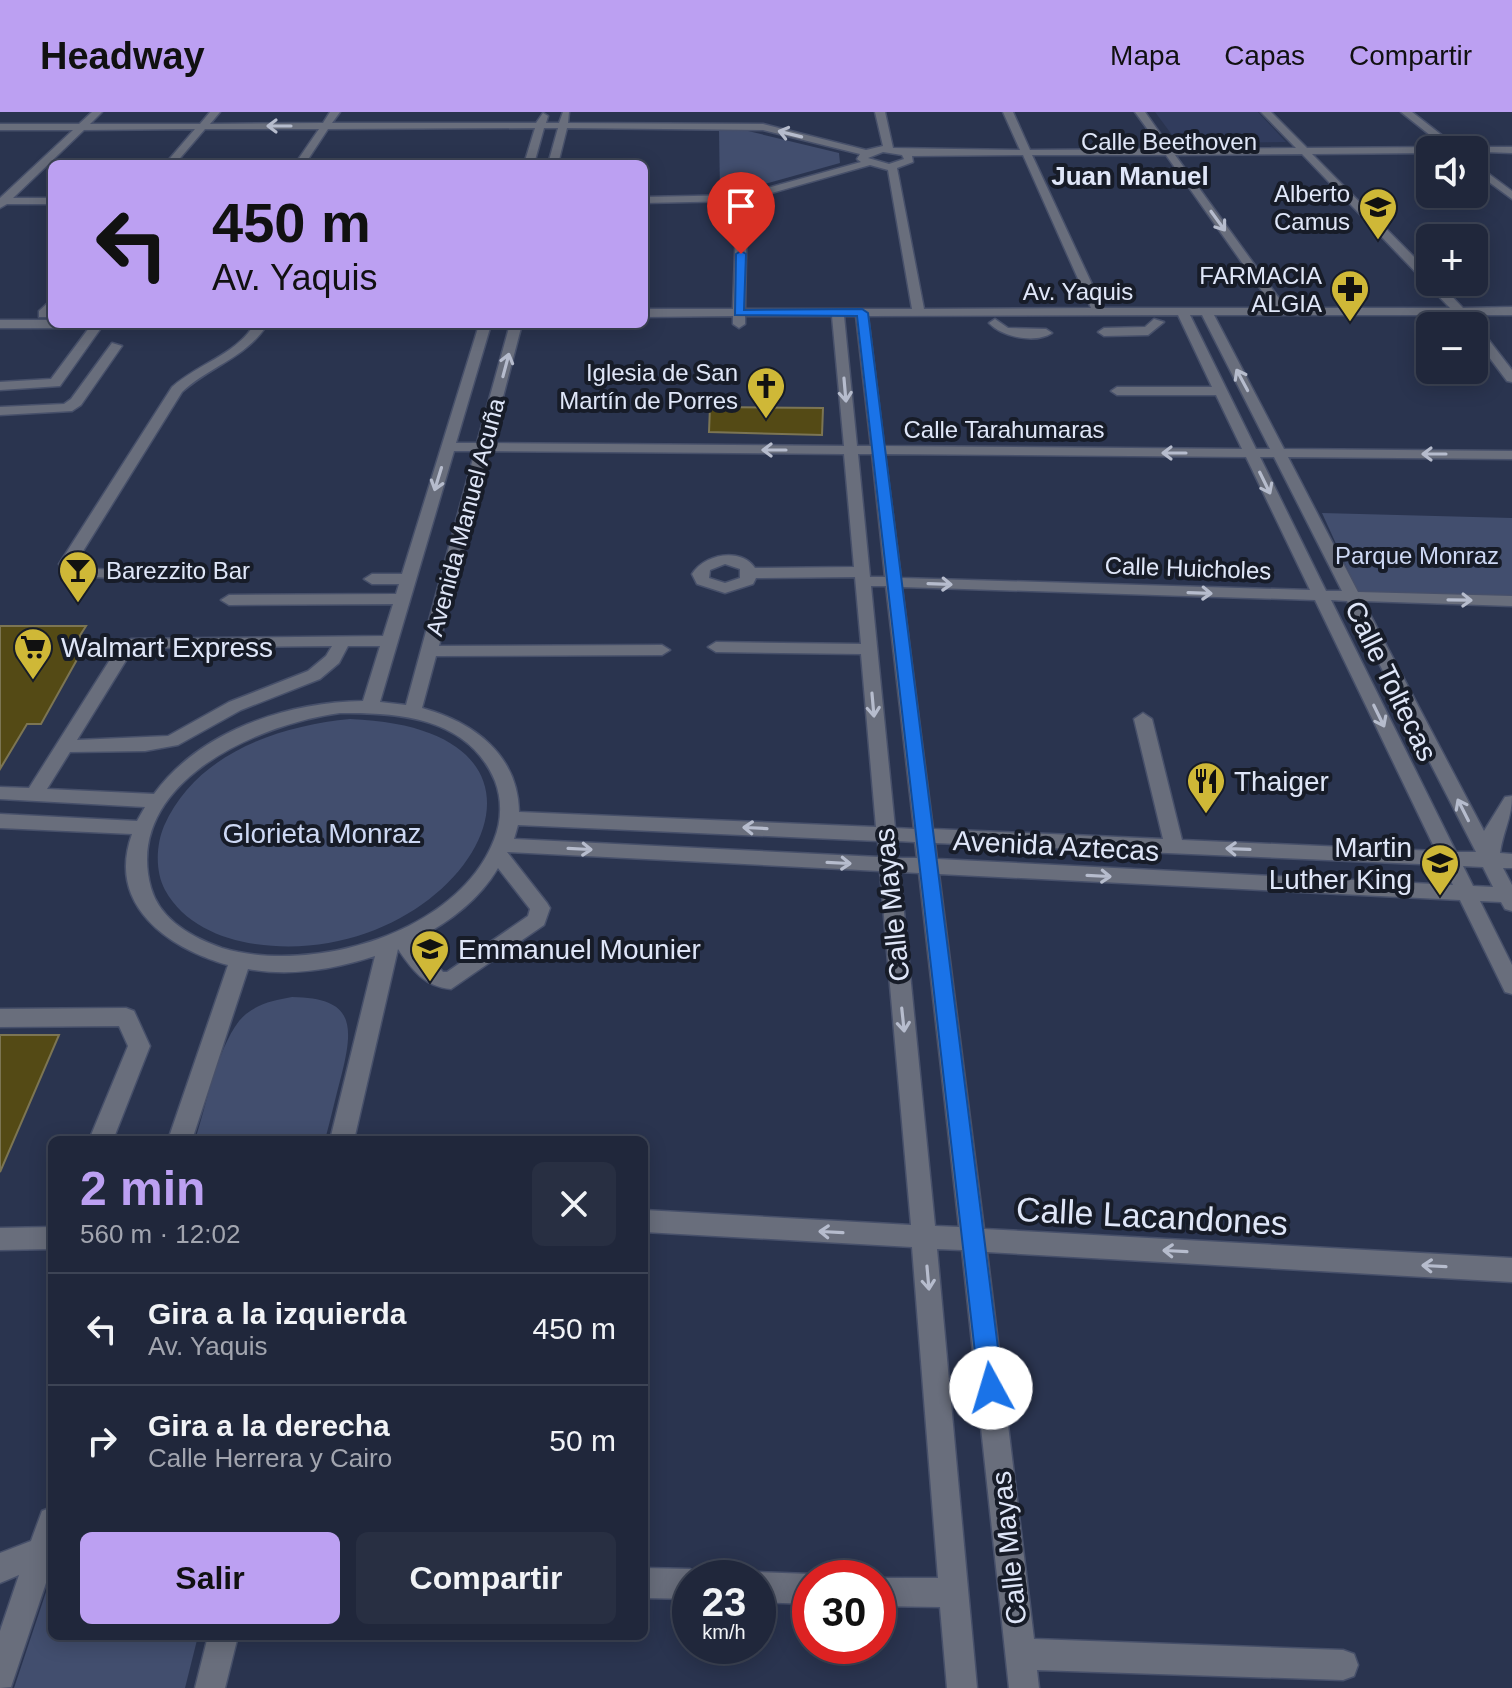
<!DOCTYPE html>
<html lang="es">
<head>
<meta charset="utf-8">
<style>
	:root { --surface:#20273b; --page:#282f42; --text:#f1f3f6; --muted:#a2a5af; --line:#3d4455; --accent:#bca0f2 }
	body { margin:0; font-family:Helvetica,sans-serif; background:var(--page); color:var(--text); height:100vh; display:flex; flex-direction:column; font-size:30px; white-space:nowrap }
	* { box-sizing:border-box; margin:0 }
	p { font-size:26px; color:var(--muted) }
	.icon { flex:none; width:44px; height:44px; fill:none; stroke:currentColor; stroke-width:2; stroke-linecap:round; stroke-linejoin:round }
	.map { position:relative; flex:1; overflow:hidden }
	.sheet { position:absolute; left:48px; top:1024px; width:600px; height:504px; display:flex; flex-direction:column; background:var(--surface); border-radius:12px; box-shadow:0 4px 20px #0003,0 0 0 2px var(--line) }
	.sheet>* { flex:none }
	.hud { position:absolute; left:48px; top:48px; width:600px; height:168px; border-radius:12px; box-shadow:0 4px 20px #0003,0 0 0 2px var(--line); background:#bca0f2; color:#111; overflow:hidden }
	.buttons { position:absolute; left:1416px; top:24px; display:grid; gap:16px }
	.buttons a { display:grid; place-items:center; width:72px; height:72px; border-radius:12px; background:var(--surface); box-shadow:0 4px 20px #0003,0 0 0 2px var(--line); font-size:40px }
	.speed { position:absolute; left:672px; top:1448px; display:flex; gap:16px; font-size:40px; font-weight:700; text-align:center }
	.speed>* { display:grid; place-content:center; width:104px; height:104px; border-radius:50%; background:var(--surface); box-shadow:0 4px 20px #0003,0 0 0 2px var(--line); line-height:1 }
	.speed small { font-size:20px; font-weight:400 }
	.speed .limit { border:12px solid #d22; background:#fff; color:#111 }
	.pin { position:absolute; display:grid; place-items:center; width:68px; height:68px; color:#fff; margin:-82px -34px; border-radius:50% 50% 50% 0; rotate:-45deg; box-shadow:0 0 8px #0007 }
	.pin .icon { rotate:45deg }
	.me { position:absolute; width:88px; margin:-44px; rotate:354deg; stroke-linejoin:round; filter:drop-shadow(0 0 6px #0008) }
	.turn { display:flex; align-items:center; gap:28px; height:168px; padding:0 32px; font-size:36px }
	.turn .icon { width:104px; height:104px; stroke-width:2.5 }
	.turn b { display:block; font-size:56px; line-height:68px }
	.round { display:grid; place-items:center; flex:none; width:84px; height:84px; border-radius:12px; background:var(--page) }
	.overview { display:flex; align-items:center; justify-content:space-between; height:136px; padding:0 32px }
	h1 { font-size:48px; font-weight:700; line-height:60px; color:var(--accent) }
	.cta { display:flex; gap:16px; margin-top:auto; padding:16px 32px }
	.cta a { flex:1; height:92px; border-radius:12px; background:var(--accent); color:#111; font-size:32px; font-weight:700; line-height:92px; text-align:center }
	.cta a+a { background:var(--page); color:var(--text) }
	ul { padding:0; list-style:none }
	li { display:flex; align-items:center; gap:24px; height:112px; padding:0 32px; border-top:2px solid var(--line) }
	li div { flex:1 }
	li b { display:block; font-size:30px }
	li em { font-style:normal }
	header { display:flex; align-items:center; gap:48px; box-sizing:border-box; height:112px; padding:0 40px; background:var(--accent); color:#111 }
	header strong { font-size:38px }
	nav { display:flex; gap:44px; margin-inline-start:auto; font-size:28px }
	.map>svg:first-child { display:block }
	.built { fill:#313c5d }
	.green { fill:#424e6e }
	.building { fill:#544a15; stroke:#7c7553; stroke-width:2 }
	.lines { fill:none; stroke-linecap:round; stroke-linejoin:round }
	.minor-casing { stroke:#47506a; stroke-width:3 }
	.path { stroke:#788097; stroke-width:3; stroke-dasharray:3 2; stroke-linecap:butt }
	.minor { fill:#696e7c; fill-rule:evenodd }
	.oneway { stroke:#b6bccd }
	.route { fill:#1a73e8; stroke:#114b97; stroke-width:2 }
	.labels { text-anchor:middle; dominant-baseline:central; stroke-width:8; stroke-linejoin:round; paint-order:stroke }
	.far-street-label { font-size:24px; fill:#dfe6f8; stroke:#171c28 }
	.far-poi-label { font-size:24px; fill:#dfe6f8; stroke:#171c28; text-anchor:end }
	.far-park-label { font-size:24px; fill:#cdd8f4; stroke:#171c28 }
	.far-neighbourhood-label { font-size:26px; font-weight:bold; fill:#dfe6f8; stroke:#171c28 }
	.poi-label { font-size:28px; fill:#dfe6f8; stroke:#171c28; text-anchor:start }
	.street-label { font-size:28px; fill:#dfe6f8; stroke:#171c28 }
	.park-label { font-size:28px; fill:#cdd8f4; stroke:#171c28 }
	.near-street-label { font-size:34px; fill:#dfe6f8; stroke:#171c28 }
</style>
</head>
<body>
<header>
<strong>Headway</strong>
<nav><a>Mapa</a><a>Capas</a><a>Compartir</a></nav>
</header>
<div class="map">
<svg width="1512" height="1576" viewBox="0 0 1512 1576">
	<rect width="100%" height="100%" fill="#2a344f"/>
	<path class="built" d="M1155,0H1258L1286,30L1178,31Z"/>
	<g class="green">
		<path d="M719,19H748L839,41L840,51L736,80L720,81Z"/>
		<path d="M1322,401L1512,406V485L1358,480Z"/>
		<path d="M350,607C609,617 457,861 255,832C220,827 183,811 165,778C155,759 156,733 164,714C196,642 277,614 350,607Z"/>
		<path d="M292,885C351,886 355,909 342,961C336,983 331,1006 325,1028H195C206,995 220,923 246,902C260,891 275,888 292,885Z"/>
		<path d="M52,1462V1524H198L185,1576H14Z"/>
	</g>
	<g class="building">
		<path d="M710,295L823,296L822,323L709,320Z"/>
		<path d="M0,514H86L79,525L89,526L41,612H27L0,657Z"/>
		<path d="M0,923H59L0,1060Z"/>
	</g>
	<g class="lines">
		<defs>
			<g id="minor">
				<path d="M92,0H102L90,12H200L210,0H220L210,12L323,11L330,0H340L332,11H536L543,1L548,4L546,11H559L563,0H569L568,11L763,12L866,38L883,34L875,0H885L893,36L1020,38L1003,0H1013L1030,38L1162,37L1135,0H1145L1171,37L1296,36L1261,0H1271L1307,36L1445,35L1401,0H1412L1457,35H1512V41L1430,38V41L1312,42L1430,161V170H1438L1463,196L1512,195V203H1469V208L1465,209L1456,203H1214L1284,337L1512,339V347L1288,345L1358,480L1512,484V494L1363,489L1484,719L1505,685L1512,684C1512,706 1503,719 1500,741L1512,742V756H1503L1512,773V799L1505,797L1501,790L1480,789L1512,853V882L1505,880L1460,788L939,762L984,1117L1512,1146V1170L987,1140L1034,1527L1343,1538L1354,1542L1358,1553L1354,1564L1343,1568L1037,1558L1039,1576H1009L962,1138L937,1137L977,1576H947L940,1495L878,1494V1466H874H938L912,1135L644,1120V1098L911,1113L880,759L507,740L547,791L550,796L544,813L451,877C425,875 412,858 398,837L354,1028H330L375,844C334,857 292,865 248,857L192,1028H168L228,853C169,836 106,794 132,722L0,716V702L137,709L145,695L0,687V675L29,676L118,535L131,527L383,524L393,492L229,493L221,488L229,483L396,482L399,472H372L364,467L372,462H402L478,216H265C243,247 209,255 182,280L75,452L76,456L116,458L119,461L111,466L65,463L59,452L172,275C198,252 232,244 252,216H101L60,274L0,278V270L51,267L89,216H0V208H52V212H500L490,216L456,331H477L510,212H522L491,331L844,334L832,204H745V212L739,216L733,212V204L644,205V197H733L737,89L644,91V85L742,83L861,50L857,47L860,42L763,18L567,16L558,52H548L558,16H544L534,52H524L535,16L328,17L305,52H295L319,17H205L175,52H165L195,17L84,18L13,86H52V92H7L0,96V86L73,18H0V12H79ZM883,40L902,43L904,47L889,52L868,46ZM1302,42L1450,196H1286L1175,43ZM1023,43L1091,196L924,197L897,56L913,50L912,44ZM1032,43H1166L1274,196H1103ZM870,53L888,58L912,197H745L747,88ZM1178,203L1212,275H1117L1111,279L1117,283H1216L1242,337L884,334L868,204ZM1190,203H1202L1270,337H1256ZM844,204H856L871,334H857ZM454,339H475L406,593L380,590ZM489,339L844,342L854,455L755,456C741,435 704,442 692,462L697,472L725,481L753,472L756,466L855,465L861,532L716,530L708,535L716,540L861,542L876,715L519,700C518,642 473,610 422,596L436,544L662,543L670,538L662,533L439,534ZM858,342H872L885,465H870ZM885,342L1246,345L1310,478L901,466ZM1260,345H1274L1342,479H1326ZM725,452L740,457V466L725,471L709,466L710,458ZM871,474H886L914,717L895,716ZM902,475L1315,488L1436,739L1182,728L1152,607L1143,601L1134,607L1163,727L933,717ZM1331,488L1347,489L1476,740H1456ZM332,534L326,544L308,559L229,590L168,624L77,628L130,542L140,536ZM348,534H380L363,589C287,590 200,619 154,682L47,677L70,640L145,639L178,633L241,598L320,567L339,551ZM340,601C400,600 469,606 495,669C502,687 502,709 494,728C458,821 312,863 222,836C193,826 160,808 151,776C122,671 258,612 340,601ZM518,713L878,729L879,745L514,727ZM897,729L915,730L917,746H898ZM935,731L1443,753L1453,773L937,747ZM1463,754L1483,755L1493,775L1473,774ZM498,756L530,797L528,804L447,860H443L414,828C447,812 479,788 498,756ZM900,760L919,761L959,1115L935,1114Z"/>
				<path d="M1474,51L1512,79V87L1474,59Z"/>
				<path d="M52,187V199L47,205H39V199Z"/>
				<path d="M995,207L1008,216L1046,217L1052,221C1035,232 1002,225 989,211Z"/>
				<path d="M1154,207L1164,210L1148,223L1104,224L1098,220L1104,216L1145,215Z"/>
				<path d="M1474,213L1478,214L1512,258V270L1507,269L1474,225Z"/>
				<path d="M112,231L122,234L81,293L72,299L0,303V295L64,292L71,287Z"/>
				<path d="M126,896L134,899L150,934L113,1028H89L128,934L119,914L0,915V897Z"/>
				<path d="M52,1115V1137L0,1138V1116Z"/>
				<path d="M52,1395V1453L11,1575L0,1576V1519L19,1463L0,1471V1441L31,1429L42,1399Z"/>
				<path d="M644,1456L690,1457L700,1462L702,1466H690V1487L644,1486Z"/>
				<path d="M758,1460L810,1462L819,1466H810V1492L758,1490V1466H747Z"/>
				<path d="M208,1524H238L225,1576H195Z"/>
			</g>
		</defs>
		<use href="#minor" class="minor-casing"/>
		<path class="path" d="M533,216L639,215"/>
		<use href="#minor" class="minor"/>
	</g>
	<defs><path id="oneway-shaft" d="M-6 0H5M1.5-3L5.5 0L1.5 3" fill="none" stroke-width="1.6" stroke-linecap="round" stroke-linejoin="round" transform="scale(2)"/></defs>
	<g class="oneway">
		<use href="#oneway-shaft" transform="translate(279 14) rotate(180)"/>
		<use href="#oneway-shaft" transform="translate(790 22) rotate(-166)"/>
		<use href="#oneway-shaft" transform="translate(1218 109) rotate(54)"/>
		<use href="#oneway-shaft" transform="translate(506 253) rotate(-75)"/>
		<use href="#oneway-shaft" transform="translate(1242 268) rotate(-118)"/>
		<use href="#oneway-shaft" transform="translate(845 278) rotate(85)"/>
		<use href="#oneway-shaft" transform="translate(774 338) rotate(-180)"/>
		<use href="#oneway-shaft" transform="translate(1174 341) rotate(-180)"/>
		<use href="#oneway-shaft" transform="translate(1434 342) rotate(-180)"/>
		<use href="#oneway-shaft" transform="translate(438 367) rotate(107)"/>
		<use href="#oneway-shaft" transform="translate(1265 371) rotate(64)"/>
		<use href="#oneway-shaft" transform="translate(940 472) rotate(2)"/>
		<use href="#oneway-shaft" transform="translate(1200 481) rotate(2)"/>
		<use href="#oneway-shaft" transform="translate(1460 488) rotate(1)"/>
		<use href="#oneway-shaft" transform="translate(873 593) rotate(85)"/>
		<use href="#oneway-shaft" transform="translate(1379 604) rotate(64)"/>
		<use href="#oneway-shaft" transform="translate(1463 698) rotate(-117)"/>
		<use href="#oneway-shaft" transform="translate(755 716) rotate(-177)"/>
		<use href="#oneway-shaft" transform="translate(580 737) rotate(3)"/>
		<use href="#oneway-shaft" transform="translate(1238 737) rotate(-178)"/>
		<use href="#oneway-shaft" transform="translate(839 751) rotate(3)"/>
		<use href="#oneway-shaft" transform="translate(1099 764) rotate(3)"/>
		<use href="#oneway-shaft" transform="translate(903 908) rotate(84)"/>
		<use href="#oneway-shaft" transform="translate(831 1120) rotate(-177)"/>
		<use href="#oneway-shaft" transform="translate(1175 1139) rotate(-177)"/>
		<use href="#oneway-shaft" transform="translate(1434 1154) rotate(-177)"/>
		<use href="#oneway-shaft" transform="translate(928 1166) rotate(85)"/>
	</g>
	<path class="route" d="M741,139L746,142L744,198L862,197L868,201L1003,1276L1000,1284L991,1288L982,1284L979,1276L857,204L735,203L736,142Z"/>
	<defs>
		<symbol id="school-pin" viewBox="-11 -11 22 30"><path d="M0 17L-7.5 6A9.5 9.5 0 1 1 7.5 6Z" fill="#cfb837" stroke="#171c28"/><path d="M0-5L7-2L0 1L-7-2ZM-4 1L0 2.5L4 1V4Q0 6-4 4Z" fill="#111"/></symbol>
		<symbol id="pharmacy-pin" viewBox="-11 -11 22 30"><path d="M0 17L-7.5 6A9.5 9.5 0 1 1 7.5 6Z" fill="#cfb837" stroke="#171c28"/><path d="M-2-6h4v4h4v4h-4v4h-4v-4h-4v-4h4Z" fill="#111"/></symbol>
		<symbol id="church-pin" viewBox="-11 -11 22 30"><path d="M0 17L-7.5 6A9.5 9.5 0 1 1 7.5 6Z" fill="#cfb837" stroke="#171c28"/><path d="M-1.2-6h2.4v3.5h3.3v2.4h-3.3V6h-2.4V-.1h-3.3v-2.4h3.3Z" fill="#111"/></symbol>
		<symbol id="bar-pin" viewBox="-11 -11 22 30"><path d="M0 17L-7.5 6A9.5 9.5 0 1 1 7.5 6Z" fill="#cfb837" stroke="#171c28"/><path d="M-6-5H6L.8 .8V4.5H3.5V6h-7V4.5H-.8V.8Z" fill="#111"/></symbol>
		<symbol id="supermarket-pin" viewBox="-11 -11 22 30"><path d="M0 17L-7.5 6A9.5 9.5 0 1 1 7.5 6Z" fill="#cfb837" stroke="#171c28"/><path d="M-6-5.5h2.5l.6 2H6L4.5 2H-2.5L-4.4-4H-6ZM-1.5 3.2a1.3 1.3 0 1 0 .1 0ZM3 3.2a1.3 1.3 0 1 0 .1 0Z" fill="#111"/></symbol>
		<symbol id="restaurant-pin" viewBox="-11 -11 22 30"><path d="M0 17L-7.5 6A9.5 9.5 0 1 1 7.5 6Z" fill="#cfb837" stroke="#171c28"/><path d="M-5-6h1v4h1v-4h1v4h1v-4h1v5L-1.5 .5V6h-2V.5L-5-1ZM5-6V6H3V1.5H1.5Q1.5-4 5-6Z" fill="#111"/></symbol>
	</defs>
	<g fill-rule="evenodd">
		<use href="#school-pin" x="1356" y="73" width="44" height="60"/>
		<use href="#pharmacy-pin" x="1328" y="155" width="44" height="60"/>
		<use href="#church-pin" x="744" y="252" width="44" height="60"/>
		<use href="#bar-pin" x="56" y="436" width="44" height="60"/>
		<use href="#supermarket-pin" x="11" y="513" width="44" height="60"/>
		<use href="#restaurant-pin" x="1184" y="647" width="44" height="60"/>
		<use href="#school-pin" x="1418" y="729" width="44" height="60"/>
		<use href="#school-pin" x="408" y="815" width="44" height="60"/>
	</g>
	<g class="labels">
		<g class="far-street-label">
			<text x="1169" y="29">Calle Beethoven</text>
			<text x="1078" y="179">Av. Yaquis</text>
			<text x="1004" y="317">Calle Tarahumaras</text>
			<text transform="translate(465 405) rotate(-75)">Avenida Manuel Acuña</text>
			<text transform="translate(1188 456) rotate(2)">Calle Huicholes</text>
		</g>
		<g class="far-poi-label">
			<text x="1350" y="81">Alberto<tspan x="1350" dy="28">Camus</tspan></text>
			<text x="1322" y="163">FARMACIA<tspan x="1322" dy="28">ALGIA</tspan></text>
			<text x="738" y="260">Iglesia de San<tspan x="738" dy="28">Martín de Porres</tspan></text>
			<text x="106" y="458" text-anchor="start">Barezzito Bar</text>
		</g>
		<g class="far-park-label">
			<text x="1417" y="443">Parque Monraz</text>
		</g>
		<g class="far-neighbourhood-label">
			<text x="1130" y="64">Juan Manuel</text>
		</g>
		<g class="poi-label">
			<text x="61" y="535">Walmart Express</text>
			<text x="1234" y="669">Thaiger</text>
			<text x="1412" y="735" text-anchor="end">Martin<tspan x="1412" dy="32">Luther King</tspan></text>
			<text x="458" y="837">Emmanuel Mounier</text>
		</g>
		<g class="street-label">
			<text transform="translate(1391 569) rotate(64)">Calle Toltecas</text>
			<text transform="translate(1056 734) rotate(3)">Avenida Aztecas</text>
			<text transform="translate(892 793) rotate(-96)">Calle Mayas</text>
			<text transform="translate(1009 1436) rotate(-96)">Calle Mayas</text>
		</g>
		<g class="park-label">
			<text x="322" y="721">Glorieta Monraz</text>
		</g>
		<g class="near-street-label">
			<text transform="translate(1152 1104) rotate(3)">Calle Lacandones</text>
		</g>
	</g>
</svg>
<div class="buttons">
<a><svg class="icon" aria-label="sound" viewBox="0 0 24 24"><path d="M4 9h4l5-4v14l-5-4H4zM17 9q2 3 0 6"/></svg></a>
<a>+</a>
<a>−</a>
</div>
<div class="speed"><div>23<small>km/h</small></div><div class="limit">30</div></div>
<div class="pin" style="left:741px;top:142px;background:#d93025"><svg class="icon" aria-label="arrive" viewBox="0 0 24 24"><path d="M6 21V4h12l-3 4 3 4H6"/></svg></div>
<svg class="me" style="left:991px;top:1276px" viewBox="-20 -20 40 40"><circle r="19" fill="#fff"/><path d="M0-13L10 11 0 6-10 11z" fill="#1a73e8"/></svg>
<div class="hud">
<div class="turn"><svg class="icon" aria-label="left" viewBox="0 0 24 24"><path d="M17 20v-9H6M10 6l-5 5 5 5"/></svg><div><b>450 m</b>Av. Yaquis</div></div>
</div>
<section class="sheet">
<div class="overview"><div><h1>2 min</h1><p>560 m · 12:02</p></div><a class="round"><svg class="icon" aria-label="close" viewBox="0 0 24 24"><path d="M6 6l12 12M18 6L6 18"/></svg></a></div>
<ul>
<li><svg class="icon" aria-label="left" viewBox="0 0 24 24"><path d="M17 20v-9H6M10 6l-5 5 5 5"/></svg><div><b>Gira a la izquierda</b><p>Av. Yaquis</p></div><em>450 m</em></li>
<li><svg class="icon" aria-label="right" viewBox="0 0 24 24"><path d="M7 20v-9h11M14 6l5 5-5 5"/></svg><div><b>Gira a la derecha</b><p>Calle Herrera y Cairo</p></div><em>50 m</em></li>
</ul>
<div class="cta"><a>Salir</a><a>Compartir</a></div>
</section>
</div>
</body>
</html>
